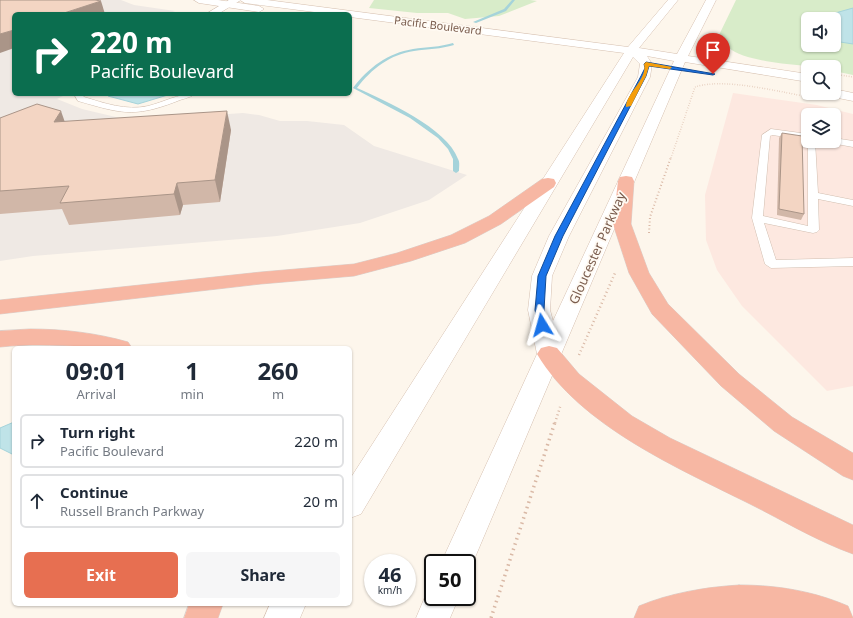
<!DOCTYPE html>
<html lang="en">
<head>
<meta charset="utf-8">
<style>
	:root { --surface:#fff; --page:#f6f6f7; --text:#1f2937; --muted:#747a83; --line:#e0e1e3; --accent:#e76f51 }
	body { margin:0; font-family:"Noto Sans",sans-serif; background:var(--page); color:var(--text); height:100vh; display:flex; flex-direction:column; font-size:15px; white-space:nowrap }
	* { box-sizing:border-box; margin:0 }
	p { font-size:13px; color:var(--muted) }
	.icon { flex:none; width:22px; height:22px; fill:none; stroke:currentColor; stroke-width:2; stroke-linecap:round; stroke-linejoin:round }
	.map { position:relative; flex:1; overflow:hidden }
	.drawer { position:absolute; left:12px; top:346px; width:340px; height:260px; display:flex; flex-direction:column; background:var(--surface); border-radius:6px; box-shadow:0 1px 3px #0004 }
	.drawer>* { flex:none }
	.hud { position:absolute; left:12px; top:12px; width:340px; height:84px; border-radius:6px; box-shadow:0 1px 3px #0004; background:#0b6e4f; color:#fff; overflow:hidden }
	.controls { position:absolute; left:801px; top:12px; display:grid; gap:8px }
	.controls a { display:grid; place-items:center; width:40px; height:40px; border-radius:6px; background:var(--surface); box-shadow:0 1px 3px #0004; font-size:20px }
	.speed { position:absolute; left:364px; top:554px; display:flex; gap:8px; font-size:20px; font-weight:700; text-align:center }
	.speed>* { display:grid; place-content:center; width:52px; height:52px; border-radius:50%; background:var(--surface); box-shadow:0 1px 3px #0004; line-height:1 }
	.speed small { font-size:10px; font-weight:400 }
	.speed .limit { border:2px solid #111; border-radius:6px; background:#fff; color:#111 }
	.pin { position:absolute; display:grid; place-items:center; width:34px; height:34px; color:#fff; margin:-41px -17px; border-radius:50% 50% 50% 0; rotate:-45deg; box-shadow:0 0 4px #0007 }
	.pin .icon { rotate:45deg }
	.me { position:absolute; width:44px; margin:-22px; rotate:352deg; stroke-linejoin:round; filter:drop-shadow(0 0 3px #0008) }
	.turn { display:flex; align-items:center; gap:14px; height:84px; padding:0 12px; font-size:18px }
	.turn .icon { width:52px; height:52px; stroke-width:2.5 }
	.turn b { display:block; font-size:28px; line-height:34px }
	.eta { display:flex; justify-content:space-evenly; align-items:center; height:68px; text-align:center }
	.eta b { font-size:24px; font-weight:700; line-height:28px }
	.button { display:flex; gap:8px; margin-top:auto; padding:8px 12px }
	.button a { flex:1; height:46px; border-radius:6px; background:var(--accent); color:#fff; font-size:16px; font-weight:700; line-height:46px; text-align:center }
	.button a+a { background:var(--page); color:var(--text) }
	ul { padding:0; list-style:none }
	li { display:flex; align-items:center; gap:12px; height:54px; margin:0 8px 6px; padding:0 4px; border:2px solid var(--line); border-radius:6px }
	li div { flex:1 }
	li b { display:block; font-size:15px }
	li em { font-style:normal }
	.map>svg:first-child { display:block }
	.commercial { fill:#fde8e0; fill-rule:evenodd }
	.industrial { fill:#efe9e4 }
	.green { fill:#d8ecc9; fill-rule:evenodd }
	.water { fill:#bfe3e8; stroke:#a5d3da }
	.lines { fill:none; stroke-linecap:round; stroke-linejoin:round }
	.stream { fill:#a5d3da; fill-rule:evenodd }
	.lane-casing { stroke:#d1beb0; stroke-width:1 }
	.street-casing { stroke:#d1beb0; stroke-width:1 }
	.secondary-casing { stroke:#d6c0b0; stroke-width:1 }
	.highway-casing { stroke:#dad1cd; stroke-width:1 }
	.path-far3 { stroke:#d9b8a5; stroke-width:1.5; stroke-dasharray:0.5 2; stroke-linecap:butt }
	.path-far2 { stroke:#d9b8a5; stroke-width:2; stroke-dasharray:1 2.5; stroke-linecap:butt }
	.path-far1 { stroke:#d9b8a5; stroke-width:2.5; stroke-dasharray:1 3; stroke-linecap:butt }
	.path { stroke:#d9b8a5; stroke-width:3.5; stroke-dasharray:1.5 4; stroke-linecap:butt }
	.lane { fill:#fff; fill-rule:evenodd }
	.street { fill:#fff; fill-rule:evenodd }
	.secondary { fill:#fff; fill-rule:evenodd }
	.highway { fill:#f7b7a3; fill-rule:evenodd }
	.wall { fill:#d1b7a8 }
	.shaded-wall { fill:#aa9588 }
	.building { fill:#f3d5c3; stroke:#aa9588 }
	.route { fill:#1a73e8; stroke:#114b97 }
	.slow { fill:#f59e0b }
	.labels { text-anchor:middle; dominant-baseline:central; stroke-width:3.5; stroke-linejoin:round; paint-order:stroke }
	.far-street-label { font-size:11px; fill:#7a5c4d; stroke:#fffaf3 }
	.street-label { font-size:13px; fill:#7a5c4d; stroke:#fffaf3 }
</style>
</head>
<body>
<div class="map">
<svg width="853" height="618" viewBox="0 0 853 618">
	<rect width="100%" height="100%" fill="#fdf6ec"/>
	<path class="commercial" d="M733,93L817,105L853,114V386L827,391L742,306L717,270L706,240L705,195ZM808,115H834V141H808Z"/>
	<path class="industrial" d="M0,0H121L134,5L175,11L167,14H14V94H67L57,99L82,109L120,118L157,119L243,113L259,115L280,121H307L344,125L374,146L467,175L429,200L360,223L277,236L33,256L0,261Z"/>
	<g class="green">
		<path d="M374,0H530L537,1L499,16L465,19L448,13H417L369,8Z"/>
		<path d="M736,0H853V75L834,71V67C810,67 746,63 729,48C725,45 722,39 719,35ZM808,19H834V45H808Z"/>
	</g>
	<g class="water">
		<path d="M853,8V44L834,41V19H814Z"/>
		<path d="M107,94H171L138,104L108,96Z"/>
		<path d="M14,422V455L0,448V428Z"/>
	</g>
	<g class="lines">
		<g class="stream">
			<path d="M512,0H515L506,11L476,23L473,22L504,9Z"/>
			<path d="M453,43L454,45C441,49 428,49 414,51C391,54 371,69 357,88C386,101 447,128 458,159C460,162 459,167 459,171L456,173L453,171V159L448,149L438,138L410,118L353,88C368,68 388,53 413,49C427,47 440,47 453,43Z"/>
		</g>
		<defs>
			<g id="lane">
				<path d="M74,94H82L84,97C104,103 126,111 148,106C164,102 177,94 195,94C190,98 181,99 175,102C133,118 120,113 78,101Z"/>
				<path d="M771,129L808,134V141H815L818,193L853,200V206L818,199L819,230L817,232L813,233L764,223L776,260L853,258V266L771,268L765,264L752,218L762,135ZM772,135L808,140V226L763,216L770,136Z"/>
				<path d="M834,138L853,141V147L831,143L830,141H834Z"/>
			</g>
			<path id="street" d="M229,0H241L218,14H206Z"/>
			<g id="secondary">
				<path d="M194,0H218L259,6L264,9L259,12L199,3Z"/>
				<path d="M240,0H267L628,47L668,0H678L639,48L677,54L706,0H716L688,56L808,74V82L685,62L468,574H467V563H441L537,354L528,310L532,276L549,236L638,77L640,64L633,57L361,514L350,518V479L624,53L350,17V14H330L245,3ZM647,56L674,61L553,321L550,310L552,276L569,236L650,77L652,64Z"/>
				<path d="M834,89L853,93V101L828,96L826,93H834Z"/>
				<path d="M433,584V597H459L450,618H416L430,585Z"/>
				<path d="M270,604H306L300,618H264Z"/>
			</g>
			<g id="highway">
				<path d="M626,176L632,177L634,181L631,224L649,273L668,304L739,374L792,417L853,453V480L843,476L774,431L721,386L652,314L629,273L613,224L618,181L620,177Z"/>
				<path d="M548,178L554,179L556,183L554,187L501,224L465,243L411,261L354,276L261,284L0,314V300L261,272L354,264L397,253L451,235L489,216L542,179Z"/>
				<path d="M30,329C64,329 96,333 128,342L132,348C88,348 44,342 0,347V331Z"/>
				<path d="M549,346L557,348L579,374L632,416L670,438L853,525V554C817,541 784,521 750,504C678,468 580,426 537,354L541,348Z"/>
				<path d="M739,585C777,585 813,591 848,606L853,618H634L639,606C670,593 706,587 739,585Z"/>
				<path d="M189,604H223L218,618H184Z"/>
			</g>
		</defs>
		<use href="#lane" class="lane-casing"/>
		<use href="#street" class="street-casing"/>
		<use href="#secondary" class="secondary-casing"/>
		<use href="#highway" class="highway-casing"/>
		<g class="path-far3">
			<path d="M834,74L853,77"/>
			<path d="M671,158L695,87C725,77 783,93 815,98"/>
		</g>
		<path class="path-far2" d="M649,233L650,217L671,157"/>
		<g class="path-far1">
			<path d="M579,355L615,273"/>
			<path d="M555,423L561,404"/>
		</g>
		<path class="path" d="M491,618L555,422"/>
		<use href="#lane" class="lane"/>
		<use href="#street" class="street"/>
		<use href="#secondary" class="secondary"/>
		<use href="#highway" class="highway"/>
	</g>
	<g class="wall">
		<path d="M0,118L231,130L220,202L183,205L180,215L69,225L62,209L0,214Z"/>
		<path d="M782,133L804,214L801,220L777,215L779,138Z"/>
	</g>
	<g class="shaded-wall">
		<path d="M101,1L105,14H61Z"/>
		<path d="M14,30V48L0,53V34Z"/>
		<path d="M61,111L68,131L54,122Z"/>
		<path d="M227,111L231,130L220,202L215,180Z"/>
		<path d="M177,183L183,205L180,215L174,194Z"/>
	</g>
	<g class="building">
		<path d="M0,0H95L101,1L61,14H14V30L0,34Z"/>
		<path d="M37,104L61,111L54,122L227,111L215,180L177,183L174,194L60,203L69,186L0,191V118Z"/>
		<path d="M782,133L802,136L804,214L779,209Z"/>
	</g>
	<path class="route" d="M646,62L715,74L713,75L649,66L646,76L563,236L546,276L544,310L547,325L542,328L539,327L535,310L538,276L555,236L641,76L645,68L644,64Z"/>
	<path class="slow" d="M646,62L672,67L670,69L649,66L646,76L631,106L626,107C626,93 648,79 644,64Z"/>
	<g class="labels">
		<g class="far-street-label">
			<text transform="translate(438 25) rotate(7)">Pacific Boulevard</text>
		</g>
		<g class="street-label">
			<text transform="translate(597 248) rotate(-66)">Gloucester Parkway</text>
		</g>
	</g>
</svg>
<div class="controls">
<a><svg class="icon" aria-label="sound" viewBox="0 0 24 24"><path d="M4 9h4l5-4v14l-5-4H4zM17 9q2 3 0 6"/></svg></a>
<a><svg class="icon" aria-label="search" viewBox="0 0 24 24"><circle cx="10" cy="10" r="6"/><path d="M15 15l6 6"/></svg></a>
<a><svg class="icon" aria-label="layers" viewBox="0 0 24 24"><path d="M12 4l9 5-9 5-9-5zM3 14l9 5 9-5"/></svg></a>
</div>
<div class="speed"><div>46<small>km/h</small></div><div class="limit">50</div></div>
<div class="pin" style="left:713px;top:74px;background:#d93025"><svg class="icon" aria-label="arrive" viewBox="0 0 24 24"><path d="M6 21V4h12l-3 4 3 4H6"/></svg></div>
<svg class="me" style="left:542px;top:325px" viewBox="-20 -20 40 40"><path d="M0-17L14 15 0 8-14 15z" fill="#1a73e8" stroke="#fff" stroke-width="4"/></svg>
<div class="hud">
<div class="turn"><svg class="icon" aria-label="right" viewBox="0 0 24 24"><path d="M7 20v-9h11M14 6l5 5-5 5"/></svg><div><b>220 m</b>Pacific Boulevard</div></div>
</div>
<section class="drawer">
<div class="eta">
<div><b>09:01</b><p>Arrival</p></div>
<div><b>1</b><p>min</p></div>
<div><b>260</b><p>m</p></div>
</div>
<ul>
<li><svg class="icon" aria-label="right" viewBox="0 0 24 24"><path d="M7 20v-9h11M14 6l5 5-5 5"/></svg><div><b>Turn right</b><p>Pacific Boulevard</p></div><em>220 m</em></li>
<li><svg class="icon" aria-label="ahead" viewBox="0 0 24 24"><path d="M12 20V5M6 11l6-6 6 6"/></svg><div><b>Continue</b><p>Russell Branch Parkway</p></div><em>20 m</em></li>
</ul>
<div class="button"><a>Exit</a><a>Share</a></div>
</section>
</div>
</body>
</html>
